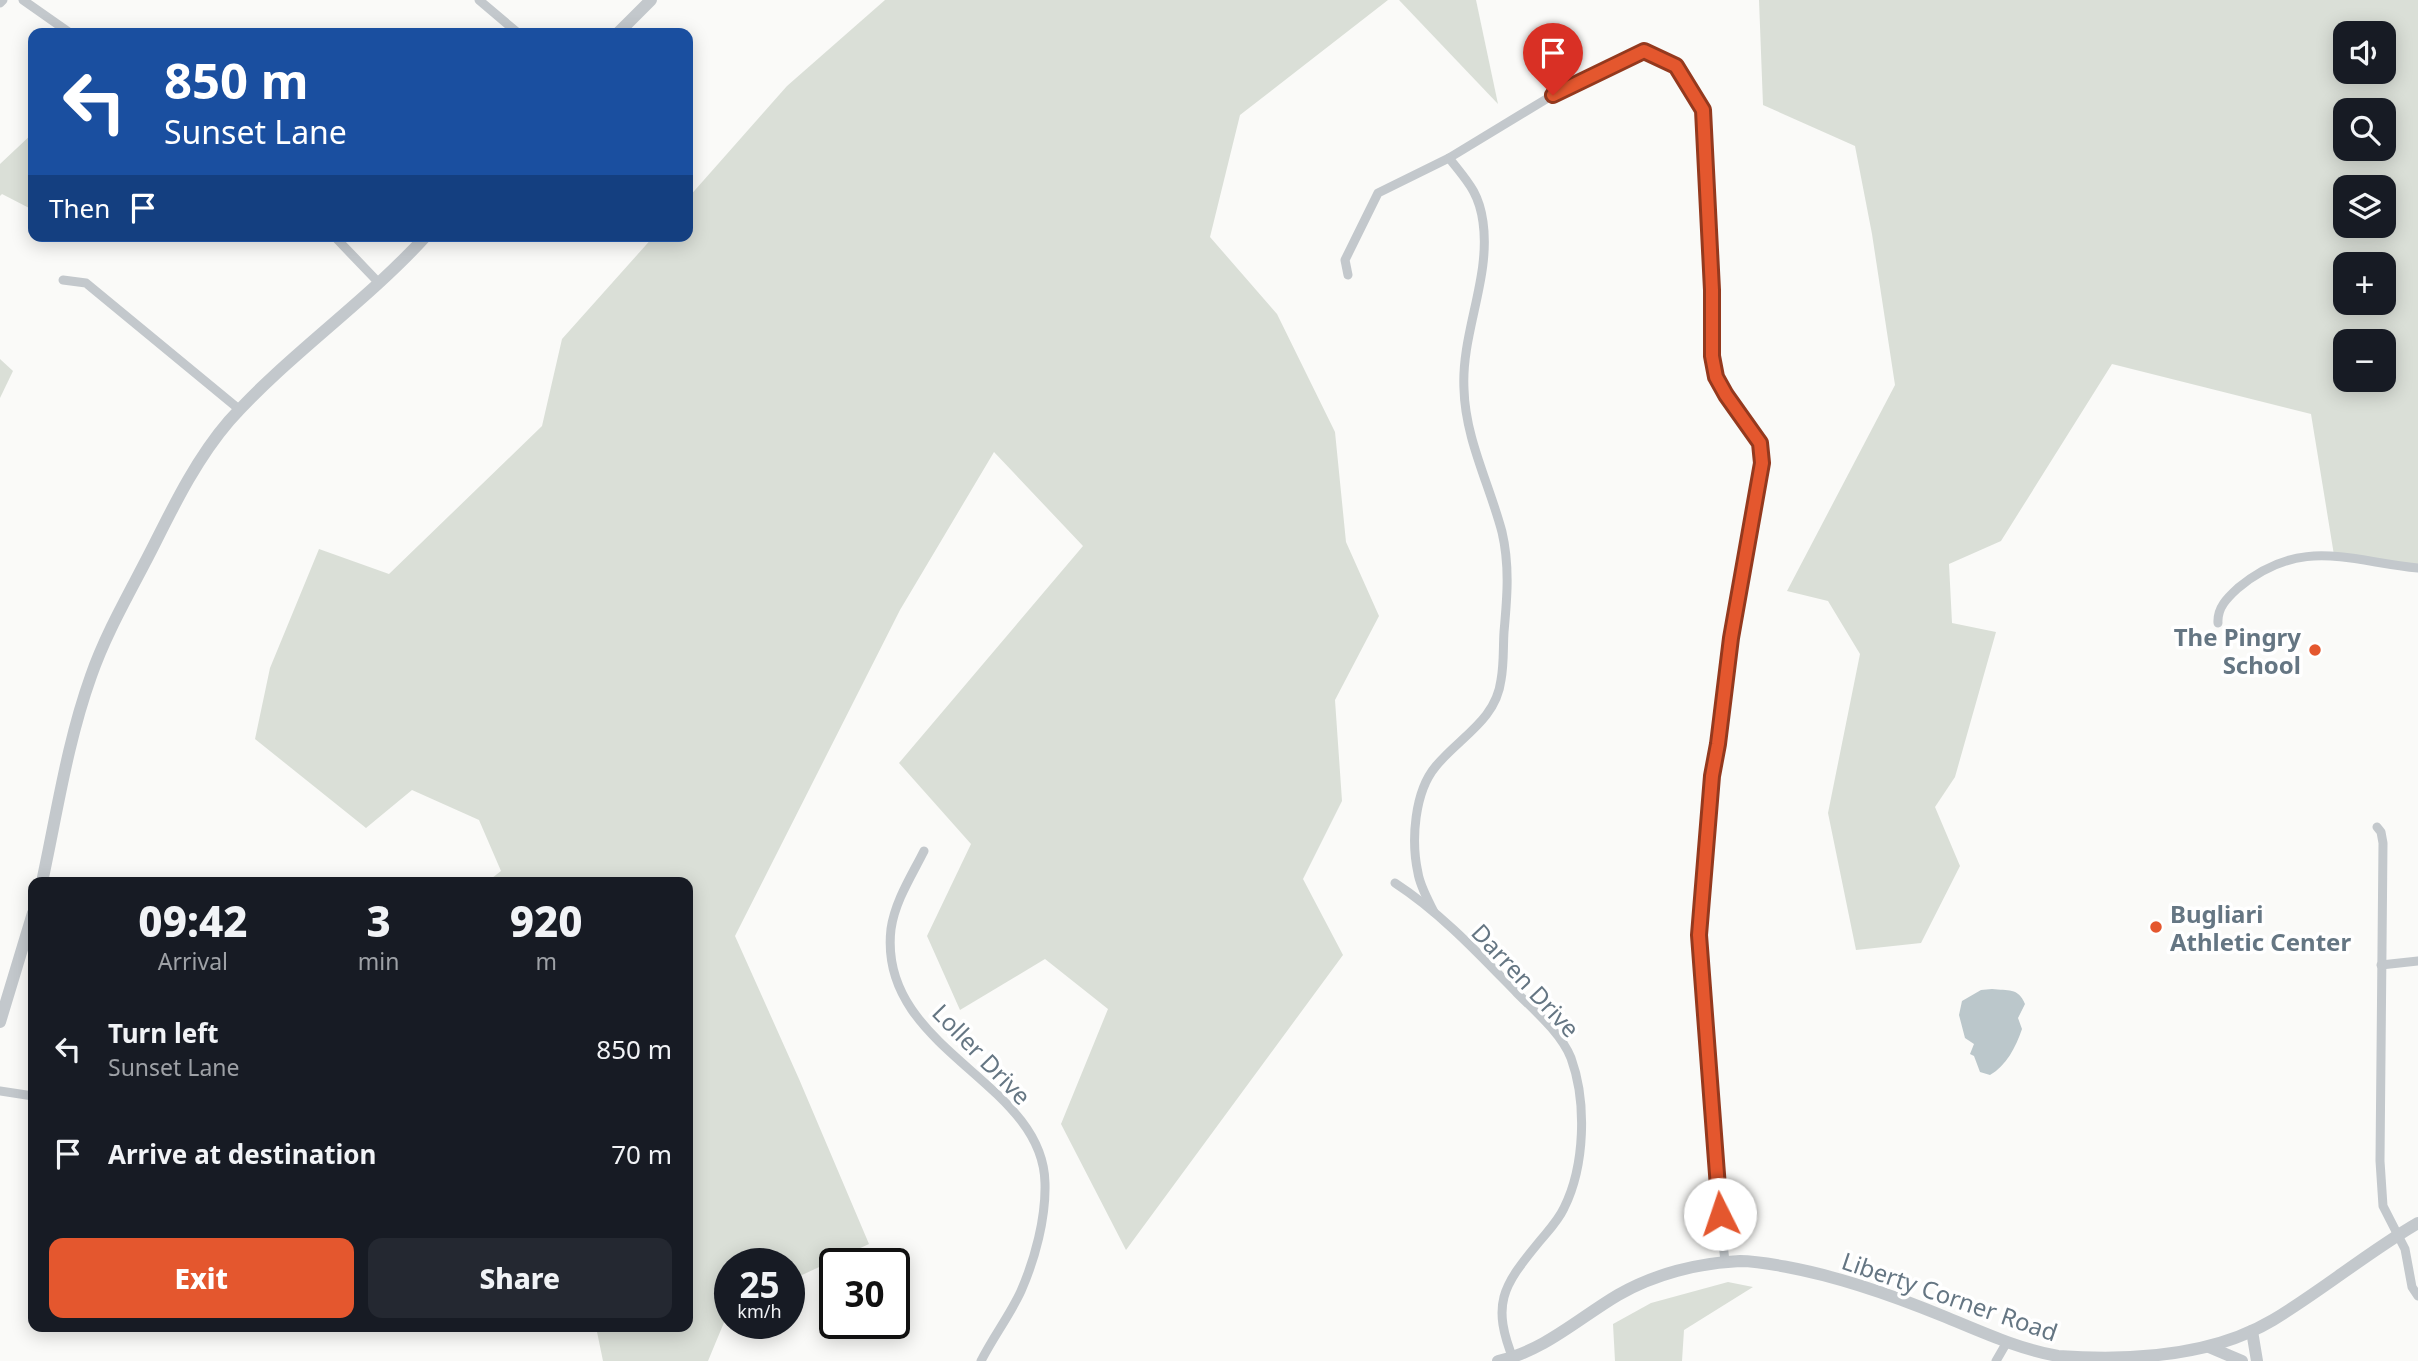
<!DOCTYPE html>
<html lang="en">
<head>
<meta charset="utf-8">
<style>
	:root { --surface:#171b24; --page:#242831; --text:#f1f3f6; --muted:#9ea1a6; --accent:#e4572e }
	body { margin:0; font-family:"Noto Sans",sans-serif; background:var(--page); color:var(--text); height:100vh; display:flex; flex-direction:column; font-size:26px; white-space:nowrap }
	* { box-sizing:border-box; margin:0 }
	p { font-size:23px; color:var(--muted) }
	.icon { flex:none; width:38px; height:38px; fill:none; stroke:currentColor; stroke-width:2; stroke-linecap:round; stroke-linejoin:round }
	.map { position:relative; flex:1; overflow:hidden }
	.details { position:absolute; left:28px; top:877px; width:665px; height:455px; display:flex; flex-direction:column; background:var(--surface); border-radius:14px; box-shadow:0 4px 18px #0003 }
	.details>* { flex:none }
	.top-card { position:absolute; left:28px; top:28px; width:665px; height:214px; border-radius:14px; box-shadow:0 4px 18px #0003; background:#1a4fa0; color:#fff; overflow:hidden }
	.tools { position:absolute; left:2333px; top:21px; display:grid; gap:14px }
	.tools a { display:grid; place-items:center; width:63px; height:63px; border-radius:14px; background:var(--surface); box-shadow:0 4px 18px #0003; font-size:35px }
	.speed { position:absolute; left:714px; top:1248px; display:flex; gap:14px; font-size:35px; font-weight:700; text-align:center }
	.speed>* { display:grid; place-content:center; width:91px; height:91px; border-radius:50%; background:var(--surface); box-shadow:0 4px 18px #0003; line-height:1 }
	.speed small { font-size:18px; font-weight:400 }
	.speed .limit { border:4px solid #111; border-radius:10px; background:#fff; color:#111 }
	.pin { position:absolute; display:grid; place-items:center; width:60px; height:60px; color:#fff; margin:-72px -30px; border-radius:50% 50% 50% 0; rotate:-45deg; box-shadow:0 0 7px #0007 }
	.pin .icon { rotate:45deg }
	.me { position:absolute; width:77px; margin:-38px; rotate:356deg; stroke-linejoin:round; filter:drop-shadow(0 0 5px #0008) }
	.turn { display:flex; align-items:center; gap:24px; height:147px; padding:0 21px; font-size:32px }
	.turn .icon { width:91px; height:91px; stroke-width:2.5 }
	.turn b { display:block; font-size:49px; line-height:60px }
	.then { display:flex; align-items:center; height:66px; padding:0 21px; background:#0003; gap:14px; font-size:26px }
	.eta { display:flex; justify-content:space-evenly; align-items:center; height:119px; text-align:center }
	.eta b { font-size:42px; font-weight:800; line-height:49px }
	.cta { display:flex; gap:14px; margin-top:auto; padding:14px 21px }
	.cta a { flex:1; height:80px; border-radius:14px; background:var(--accent); color:#fff; font-size:28px; font-weight:800; line-height:80px; text-align:center }
	.cta a+a { background:var(--page); color:var(--text) }
	ul { padding:0; list-style:none }
	li { display:flex; align-items:center; gap:21px; height:105px; padding:0 21px }
	li div { flex:1 }
	li b { display:block; font-size:26px }
	li em { font-style:normal }
	.map>svg:first-child { display:block }
	.green { fill:#dadfd7; fill-rule:evenodd }
	.water { fill:#bbc7cb }
	.lines { fill:none; stroke-linecap:round; stroke-linejoin:round }
	.minor { stroke:#c3c8cc; stroke-width:9 }
	.tertiary { stroke:#c3c8cc; stroke-width:12 }
	.route-casing { stroke:#94391e; stroke-width:18 }
	.route { stroke:#e4572e; stroke-width:12 }
	.poi-dot { fill:#e4572e; stroke:#fff; stroke-width:2.5 }
	.labels { text-anchor:middle; dominant-baseline:central; stroke-width:7; stroke-linejoin:round; paint-order:stroke }
	.poi-label { font-size:24px; font-weight:bold; fill:#657683; stroke:#fff; text-anchor:end }
	.street-label { font-size:24px; fill:#657683; stroke:#fff }
</style>
</head>
<body>
<div class="map">
<svg width="2418" height="1361" viewBox="0 0 2418 1361">
	<rect width="100%" height="100%" fill="#fafaf8"/>
	<g class="green">
		<path d="M885,0H1388L1240,115L1210,237L1277,314L1335,432L1346,542L1379,616L1335,700L1342,801L1303,879L1343,955L1126,1250L1061,1124L1108,1009L1045,959L960,1010L927,936L971,844L899,763L1083,546L994,452L900,610L735,936L799,1079L869,1244L789,1281V1264H730V1308L708,1361H603L596,1327L688,1326V882H487L501,871L479,820L412,790L366,828L255,739L270,668L319,549L389,574L542,426L562,339L654,236H688V198L787,86Z"/>
		<path d="M1399,0H1476L1498,104Z"/>
		<path d="M1759,0H2418V568L2334,555L2311,414L2112,364L2001,541L1949,564L1952,623L1996,632L1955,777L1935,807L1960,866L1921,943L1856,950L1828,813L1860,654L1828,601L1787,591L1895,385L1872,234L1855,146L1763,105ZM2345,33H2384V72H2345ZM2345,110H2384V149H2345ZM2345,187H2384V226H2345ZM2345,264H2384V303H2345ZM2345,341H2384V380H2345Z"/>
		<path d="M33,133V210L2,194L0,196V164Z"/>
		<path d="M0,359L13,371L0,398Z"/>
		<path d="M1728,1282L1753,1287L1684,1330L1682,1361H1615L1613,1324L1651,1303Z"/>
	</g>
	<path class="water" d="M1992,989C2008,991 2018,987 2025,1004L2018,1018L2022,1029C2016,1047 2006,1066 1990,1075L1980,1072L1974,1056L1970,1054L1974,1044L1965,1038L1959,1015L1962,1001L1981,990Z"/>
	<g class="lines">
		<g class="minor">
			<path d="M23,0L70,33"/>
			<path d="M479,0L518,33"/>
			<path d="M0,3L3,0"/>
			<path d="M334,236L379,283"/>
			<path d="M1348,275L1345,260L1378,193L1449,158L1553,95L1644,51L1676,66L1703,110L1712,290V356L1716,377L1726,395L1745,419L1760,443L1762,463L1731,638L1718,744L1712,776L1699,935L1720,1214L1725,1262"/>
			<path d="M63,280L86,283L240,410"/>
			<path d="M2218,623C2217,608 2227,598 2238,588C2300,536 2348,561 2418,568"/>
			<path d="M2377,827L2381,832L2383,843L2380,1161L2383,1206L2405,1249L2412,1287L2418,1296"/>
			<path d="M924,851C912,875 895,901 891,929C877,1050 1043,1080 1045,1183C1046,1218 1035,1259 1021,1291C1010,1315 993,1337 981,1361"/>
			<path d="M1395,883C1441,913 1479,954 1517,993C1535,1011 1561,1033 1571,1058C1587,1102 1585,1166 1564,1208C1558,1221 1548,1231 1539,1242C1502,1287 1491,1304 1514,1361"/>
			<path d="M1434,912C1428,900 1420,886 1418,873C1411,841 1414,792 1436,766C1460,737 1496,720 1501,680C1504,664 1503,648 1504,632C1507,599 1510,566 1502,532C1490,486 1465,438 1464,389C1461,333 1491,278 1483,222C1479,192 1467,181 1449,158"/>
			<path d="M2381,965L2418,961"/>
			<path d="M0,1091L33,1096"/>
			<path d="M1996,1361L2007,1342"/>
		</g>
		<g class="tertiary">
			<path d="M618,33L651,0"/>
			<path d="M42,882C57,813 67,743 91,676C107,630 133,587 155,543C176,501 198,457 229,421C289,354 365,303 426,236"/>
			<path d="M0,1022L33,913"/>
			<path d="M2252,1331L2257,1361"/>
			<path d="M2209,1347L2242,1361"/>
			<path d="M1498,1361C1544,1351 1579,1318 1618,1295C1654,1274 1698,1263 1740,1261C1756,1261 1771,1264 1787,1267C1841,1277 1892,1295 1943,1316C1980,1331 2018,1349 2058,1356C2128,1361 2211,1357 2273,1320C2323,1290 2368,1252 2418,1223"/>
		</g>
	</g>
	<g class="lines">
		<defs>
			<path id="route" d="M1553,95L1644,51L1676,66L1703,110L1712,290V356L1716,377L1726,395L1760,443L1762,463L1731,638L1718,744L1712,776L1699,935L1720,1214"/>
		</defs>
		<use href="#route" class="route-casing"/>
		<use href="#route" class="route"/>
	</g>
	<g class="poi-dot">
		<circle cx="2315" cy="650" r="7"/>
		<circle cx="2156" cy="927" r="7"/>
	</g>
	<g class="labels">
		<g class="poi-label">
			<text x="2301" y="636">The Pingry<tspan x="2301" dy="28">School</tspan></text>
			<text x="2170" y="913" text-anchor="start">Bugliari<tspan x="2170" dy="28">Athletic Center</tspan></text>
		</g>
		<g class="street-label">
			<text transform="translate(1526 980) rotate(47)">Darren Drive</text>
			<text transform="translate(982 1054) rotate(46)">Loller Drive</text>
			<text transform="translate(1950 1296) rotate(19)">Liberty Corner Road</text>
		</g>
	</g>
</svg>
<div class="tools">
<a><svg class="icon" aria-label="sound" viewBox="0 0 24 24"><path d="M4 9h4l5-4v14l-5-4H4zM17 9q2 3 0 6"/></svg></a>
<a><svg class="icon" aria-label="search" viewBox="0 0 24 24"><circle cx="10" cy="10" r="6"/><path d="M15 15l6 6"/></svg></a>
<a><svg class="icon" aria-label="layers" viewBox="0 0 24 24"><path d="M12 4l9 5-9 5-9-5zM3 14l9 5 9-5"/></svg></a>
<a>+</a>
<a>−</a>
</div>
<div class="speed"><div>25<small>km/h</small></div><div class="limit">30</div></div>
<div class="pin" style="left:1553px;top:95px;background:#d93025"><svg class="icon" aria-label="arrive" viewBox="0 0 24 24"><path d="M6 21V4h12l-3 4 3 4H6"/></svg></div>
<svg class="me" style="left:1720px;top:1214px" viewBox="-20 -20 40 40"><circle r="19" fill="#fff"/><path d="M0-13L10 11 0 6-10 11z" fill="#e4572e"/></svg>
<div class="top-card">
<div class="turn"><svg class="icon" aria-label="left" viewBox="0 0 24 24"><path d="M17 20v-9H6M10 6l-5 5 5 5"/></svg><div><b>850 m</b>Sunset Lane</div></div>
<div class="then">Then<svg class="icon" aria-label="arrive" viewBox="0 0 24 24"><path d="M6 21V4h12l-3 4 3 4H6"/></svg></div>
</div>
<section class="details">
<div class="eta">
<div><b>09:42</b><p>Arrival</p></div>
<div><b>3</b><p>min</p></div>
<div><b>920</b><p>m</p></div>
</div>
<ul>
<li><svg class="icon" aria-label="left" viewBox="0 0 24 24"><path d="M17 20v-9H6M10 6l-5 5 5 5"/></svg><div><b>Turn left</b><p>Sunset Lane</p></div><em>850 m</em></li>
<li><svg class="icon" aria-label="arrive" viewBox="0 0 24 24"><path d="M6 21V4h12l-3 4 3 4H6"/></svg><div><b>Arrive at destination</b></div><em>70 m</em></li>
</ul>
<div class="cta"><a>Exit</a><a>Share</a></div>
</section>
</div>
</body>
</html>
